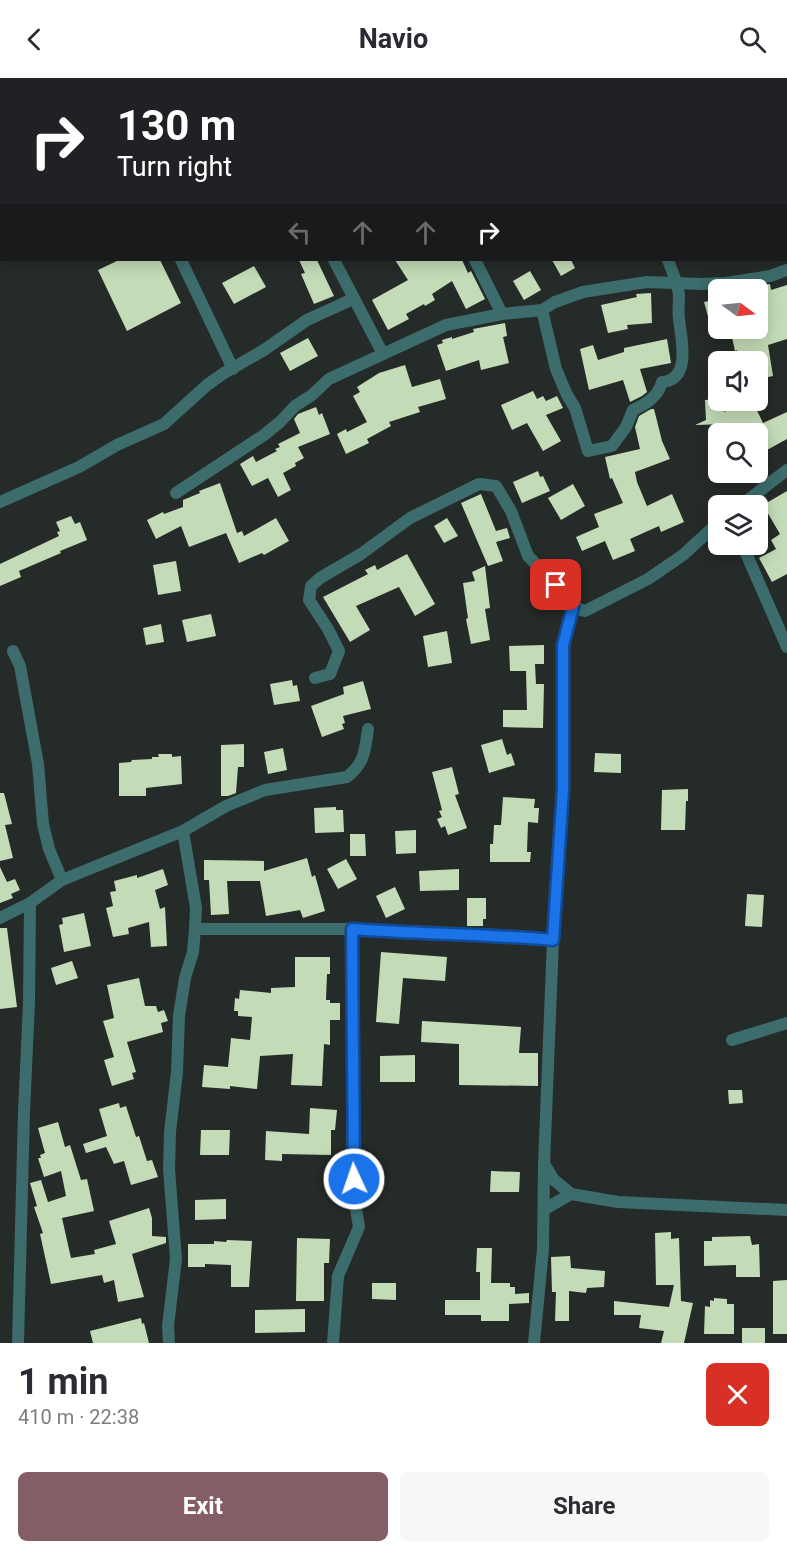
<!DOCTYPE html>
<html lang="en">
<head>
<meta charset="utf-8">
<style>
	:root { --surface:#fff; --page:#f7f7f7; --text:#2b2b33; --muted:#7c7c81; --accent:#855d64 }
	body { margin:0; font-family:Roboto,sans-serif; background:var(--page); color:var(--text); height:100vh; display:flex; flex-direction:column; font-size:22px; white-space:nowrap }
	* { box-sizing:border-box; margin:0 }
	p { font-size:20px; color:var(--muted) }
	.icon { flex:none; width:33px; height:33px; fill:none; stroke:currentColor; stroke-width:2; stroke-linecap:round; stroke-linejoin:round }
	.map { position:relative; height:1265px; overflow:hidden }
	.side { display:flex; flex-direction:column; background:var(--surface); flex:1 }
	.side>* { flex:none }
	.banner { position:absolute; left:0px; top:0px; width:788px; height:183px; box-shadow:0 3px 15px #0003; background:#202124; color:#fff; overflow:hidden }
	.needle { width:39px; rotate:105deg }
	.controls { position:absolute; left:708px; top:201px; display:grid; gap:12px }
	.controls a { display:grid; place-items:center; width:60px; height:60px; border-radius:9px; background:var(--surface); box-shadow:0 3px 15px #0003; font-size:30px }
	.pin { position:absolute; display:grid; place-items:center; width:51px; height:51px; color:#fff; margin:-26px; border-radius:12px; box-shadow:0 3px 9px #0006 }
	.me { position:absolute; width:66px; margin:-33px; rotate:357deg; stroke-linejoin:round; filter:drop-shadow(0 0 4px #0008) }
	.turn { display:flex; align-items:center; gap:21px; height:126px; padding:0 18px; font-size:27px }
	.turn .icon { width:78px; height:78px; stroke-width:2.5 }
	.turn b { display:block; font-size:42px; line-height:51px }
	.lanes { display:flex; align-items:center; height:57px; padding:0 18px; background:#0003; justify-content:center; gap:30px; direction:ltr }
	.lanes .off { opacity:.35 }
	.round { display:grid; place-items:center; flex:none; width:63px; height:63px; border-radius:9px; background:var(--page) }
	.summary { display:flex; align-items:center; justify-content:space-between; height:102px; padding:0 18px }
	h1 { font-size:36px; font-weight:700; line-height:45px }
	.cta { display:flex; gap:12px; margin-top:auto; padding:12px 18px }
	.cta a { flex:1; height:69px; border-radius:9px; background:var(--accent); color:#fff; font-size:24px; font-weight:700; line-height:69px; text-align:center }
	.cta a+a { background:var(--page); color:var(--text) }
	header { display:flex; justify-content:space-between; align-items:center; height:78px; padding:0 18px; background:var(--surface); font-size:27px; font-weight:700 }
	.map>svg:first-child { display:block }
	.building { fill:#c3dbb6 }
	.lines { fill:none; stroke-linecap:round; stroke-linejoin:round }
	.minor { stroke:#3c6c6c; stroke-width:12 }
	.tertiary { stroke:#3c6c6c; stroke-width:12 }
	.route-casing { stroke:#114b97; stroke-width:15 }
	.route { stroke:#1a73e8; stroke-width:10 }
</style>
</head>
<body>
<header><svg class="icon" aria-label="back" viewBox="0 0 24 24"><path d="M15 5l-7 7 7 7"/></svg>Navio<svg class="icon" aria-label="search" viewBox="0 0 24 24"><circle cx="10" cy="10" r="6"/><path d="M15 15l6 6"/></svg></header>
<div class="map">
<svg width="787" height="1265" viewBox="0 0 787 1265">
	<rect width="100%" height="100%" fill="#252b28"/>
	<g class="building">
		<path d="M119,182H160L181,225L127,253L98,192Z"/>
		<path d="M299,182H317L334,218L314,226L301,196L305,195Z"/>
		<path d="M395,182H462L468,195L471,193L485,221L466,231L452,203L432,216L435,222L425,228L424,226L406,236L409,241L388,252L372,222L408,202Z"/>
		<path d="M552,182H571L575,190L561,198Z"/>
		<path d="M254,188L266,209L234,226L222,205Z"/>
		<path d="M530,193L541,212L524,222L513,203Z"/>
		<path d="M770,206L771,212L787,207V261L768,267L773,298L758,301V284H739L737,272L735,273L730,250L758,252V208Z"/>
		<path d="M651,215L652,245L627,247L628,251L608,255L601,227L637,219L636,216Z"/>
		<path d="M718,221V242H709L704,224Z"/>
		<path d="M505,245L507,258L503,259L509,285L481,292L479,282L446,293L437,267L443,265L442,262L452,259V261L474,254L473,251Z"/>
		<path d="M308,260L318,278L290,293L280,275Z"/>
		<path d="M667,261L671,285L640,291L647,314L642,318L630,324L623,302L589,312L580,271L593,267L598,282L624,274V270Z"/>
		<path d="M405,287L412,309L440,301L446,321L418,329L420,334L389,344L391,348L367,361L369,365L346,376L337,356L346,351L347,354L367,344L353,318L360,314L357,309L379,295Z"/>
		<path d="M533,313L537,321L543,318L546,323L557,318L563,330L546,337L561,363L543,373L527,345L512,352L501,327Z"/>
		<path d="M718,321L723,322L724,334L747,322H752L763,345L787,334V361L758,377V356H731L727,346L695,347L706,342L705,322Z"/>
		<path d="M316,329L319,337L322,335L330,356L298,369L304,380L295,385L296,388L283,395L291,412L278,419L268,400L252,408L240,386L253,378L256,384L277,373L275,371L280,369L278,366L300,355L294,341L298,336Z"/>
		<path d="M651,331H654L662,363L670,381L635,394L637,404L647,428L672,416L684,444L661,454L659,448L630,461L635,473L613,482L605,463L582,473L576,459L599,449L594,436L623,425L612,400L610,401L605,379L640,371L635,349L639,338Z"/>
		<path d="M538,393L540,399L543,398L550,413L522,425L513,404Z"/>
		<path d="M220,405L237,455L242,453L244,458L276,440L289,463L264,477L262,475L239,485L226,455L189,469L181,448L156,461L147,442L163,434L164,436L183,429V422L200,415L199,413Z"/>
		<path d="M573,406L585,428L561,442L548,420Z"/>
		<path d="M787,413V496L772,504L759,480L776,471L771,462L780,456L763,427Z"/>
		<path d="M481,416L496,453L507,450L510,460L496,464L503,483L488,488L461,425Z"/>
		<path d="M71,438L75,446L80,444L87,462L60,473L61,475L19,493L21,499L0,508V486L59,458L57,454L60,453L56,444Z"/>
		<path d="M447,440L458,458L444,465L434,448Z"/>
		<path d="M407,476L435,526L415,538L399,509L356,528L370,552L350,564L323,519L368,496L365,492L375,487L377,492Z"/>
		<path d="M176,483L181,513L158,517L153,487Z"/>
		<path d="M485,488L490,530L485,531L490,562L471,566L466,541L468,540L463,505L475,503L472,494Z"/>
		<path d="M211,536L216,558L187,564L182,542Z"/>
		<path d="M161,546L164,564L146,567L143,550Z"/>
		<path d="M447,553L452,585L428,589L423,558Z"/>
		<path d="M544,567V586H535L536,606H544L543,650L503,649V632H527L526,593H510L509,568Z"/>
		<path d="M292,602L293,608L297,607L300,623L274,627L270,606Z"/>
		<path d="M363,603L371,631L343,638L345,645L342,646L344,651L322,659L311,628L344,616L343,609Z"/>
		<path d="M502,661L507,677L511,675L515,687L489,695L481,667Z"/>
		<path d="M244,666V689H238L236,715L228,718H221V667Z"/>
		<path d="M283,670L287,692L268,696L264,674Z"/>
		<path d="M595,675L621,676V695L594,694Z"/>
		<path d="M158,676H172V679L181,678L182,706L146,710V718H119V685L131,684L132,682L152,681V679H159Z"/>
		<path d="M452,689L459,716L455,717L467,750L448,757L445,748L441,750L437,741L442,739L439,733L442,732L432,694Z"/>
		<path d="M688,711V723H686L685,752H661L662,712Z"/>
		<path d="M0,715H4L12,746L5,747L13,780L0,783Z"/>
		<path d="M503,719L535,721L534,730H539L538,745L528,744L527,774H531L530,784H490V766H493L494,747H501Z"/>
		<path d="M336,729V732H343L344,754L315,755L314,730Z"/>
		<path d="M416,752V775L396,776L395,753Z"/>
		<path d="M350,756H365L366,778H350Z"/>
		<path d="M307,780L312,799L315,797L325,833L303,840L300,832L266,838L260,803H227L229,836L211,837L209,802H204V782L264,783V793Z"/>
		<path d="M346,781L357,801L338,811L327,791Z"/>
		<path d="M0,789L7,804L15,801L20,812L11,816L13,820L0,825Z"/>
		<path d="M163,791L168,807L155,812L160,831L165,829L167,868L151,869L149,844L128,850L129,856L113,859L106,830L113,828L110,814L116,813L114,803L137,797V800Z"/>
		<path d="M459,791V812L420,813L419,793Z"/>
		<path d="M395,809L405,831L386,840L376,818Z"/>
		<path d="M747,816L764,817L762,849L745,848Z"/>
		<path d="M467,820H486V841H483V848H467Z"/>
		<path d="M84,835L91,868L64,874L59,847L63,846L62,840Z"/>
		<path d="M0,850H7L17,929L0,931Z"/>
		<path d="M381,874L447,879L445,903L403,900L399,946L376,944Z"/>
		<path d="M295,879H330V896H327L326,922H330V925H340V942H330V967L324,966L322,1008L291,1007L293,976L260,978L257,1011L230,1008V1011L202,1009L204,987L228,989L231,960L250,962L252,939L238,938V933H234L235,920L239,921L240,912L271,915V910L295,909Z"/>
		<path d="M72,883L78,900L56,907L51,890Z"/>
		<path d="M139,900L145,928H156L158,934L164,932L168,943L161,945L163,954L127,964L136,994L132,995L134,1001L112,1008L104,982L114,979L103,943L114,940L107,907Z"/>
		<path d="M422,943L521,949L519,975H538V1008L459,1007V966L421,964Z"/>
		<path d="M415,977V1004H380V978Z"/>
		<path d="M728,1012H742L743,1025L729,1026Z"/>
		<path d="M119,1025L120,1030L126,1028L136,1059L139,1058L147,1083L152,1082L158,1099L131,1107L124,1083L114,1086L106,1069L86,1075L83,1066L107,1058L99,1031Z"/>
		<path d="M310,1030L337,1032L335,1052H331V1077L282,1076V1083L265,1082L266,1053L309,1056Z"/>
		<path d="M58,1044L65,1069L70,1067L81,1102L87,1101L94,1133L62,1140L71,1180L95,1176L94,1172L116,1166L109,1143L149,1130L152,1140V1158L166,1159V1165L132,1176L144,1219L118,1224L114,1202L104,1205L102,1197L51,1206L40,1156L43,1155L34,1129L37,1128L30,1105L41,1102L48,1124L66,1118L61,1093L44,1099L38,1080H41L40,1077L45,1075L38,1050Z"/>
		<path d="M201,1052H230L229,1077H200Z"/>
		<path d="M491,1093L520,1094L519,1114H490Z"/>
		<path d="M226,1121V1141L195,1142V1122Z"/>
		<path d="M671,1154V1161L679,1160L681,1223L693,1225L684,1265H661L664,1253L639,1250L641,1237H614V1223L669,1229L674,1207H656L655,1155Z"/>
		<path d="M750,1158L752,1167L759,1166L760,1199H736V1187L704,1188V1163H712V1159Z"/>
		<path d="M297,1160L330,1161L329,1185H324V1223H296Z"/>
		<path d="M227,1162L252,1163L249,1209H231V1187L205,1186V1189H188V1166H214V1163L226,1164Z"/>
		<path d="M477,1170H492L491,1205H510V1209H515V1216L529,1215V1225L509,1226V1243H481V1237H445V1222H480V1194H476Z"/>
		<path d="M570,1178L571,1190L605,1193L604,1209L587,1210L586,1215L569,1213V1243H555L556,1214H552L551,1179Z"/>
		<path d="M787,1202V1256H773V1203Z"/>
		<path d="M372,1205H396V1222L372,1221Z"/>
		<path d="M714,1220L727,1221V1226H734V1256H704L705,1228L710,1229V1222L714,1223Z"/>
		<path d="M305,1231V1254L255,1255V1232Z"/>
		<path d="M141,1240L142,1246L144,1245L149,1265H93L90,1253Z"/>
		<rect x="742" y="1250" width="23" height="15"/>
	</g>
	<g class="lines">
		<g class="minor">
			<path d="M98,0V2"/>
			<path d="M261,0V2"/>
			<path d="M384,0L385,2"/>
			<path d="M559,0L560,2"/>
			<path d="M147,2L149,0"/>
			<path d="M181,182L233,291"/>
			<path d="M334,182L383,276"/>
			<path d="M475,182L502,236"/>
			<path d="M542,232L556,291L567,317L575,330L588,373L612,368L626,349L633,332C646,326 658,319 662,304C692,302 681,260 679,241C678,233 679,225 679,217C678,206 672,193 668,182"/>
			<path d="M176,415L264,357L280,344L295,328L312,317L329,301L446,247L502,236L542,232L555,224L583,214L621,208L647,204L702,206L726,205L770,198L787,192"/>
			<path d="M0,424L79,389L117,367L164,346L207,307L224,295L264,272L307,242L353,221"/>
			<path d="M740,428L787,392"/>
			<path d="M742,466L787,569"/>
			<path d="M13,573L20,588L38,686L43,746L49,771L62,802"/>
			<path d="M315,600L330,596L339,573L328,551L309,522L311,508L320,500L361,476L410,440L479,406L496,408L511,433L528,478L556,507L573,529L585,533L648,501L683,477L718,445"/>
			<path d="M0,840L30,825L62,802L183,753L226,728L265,712L347,699C365,685 365,672 368,651"/>
			<path d="M195,851H352L416,856H484L553,862"/>
			<path d="M732,962L787,945"/>
			<path d="M545,1087L554,1102L571,1116L618,1124L787,1132"/>
			<path d="M545,1131L571,1116"/>
			<path d="M18,1265L24,1034L29,925L30,825"/>
			<path d="M169,1265L168,1248L176,1181L169,1091L170,1054L177,994L179,938L185,900L193,874L195,851L196,830L183,753"/>
			<path d="M333,1265L338,1198L359,1149L354,1118L352,1068V851"/>
			<path d="M534,1265L543,1171L544,1087L553,862L563,711V567L573,529"/>
		</g>
		<g class="tertiary">
			<path d="M742,0L743,2"/>
			<path d="M786,79L787,81"/>
		</g>
	</g>
	<g class="lines">
		<defs>
			<path id="route" d="M354,1101L352,851C419,856 486,856 553,862L563,711V567L573,529L556,507"/>
		</defs>
		<use href="#route" class="route-casing"/>
		<use href="#route" class="route"/>
	</g>
</svg>
<div class="controls">
<a><svg class="needle" viewBox="-14 -14 28 28"><path d="M0-13l5 13h-10z" fill="#e53935"/><path d="M0 13l5-13h-10z" fill="#7c7c81"/></svg></a>
<a><svg class="icon" aria-label="sound" viewBox="0 0 24 24"><path d="M4 9h4l5-4v14l-5-4H4zM17 9q2 3 0 6"/></svg></a>
<a><svg class="icon" aria-label="search" viewBox="0 0 24 24"><circle cx="10" cy="10" r="6"/><path d="M15 15l6 6"/></svg></a>
<a><svg class="icon" aria-label="layers" viewBox="0 0 24 24"><path d="M12 4l9 5-9 5-9-5zM3 14l9 5 9-5"/></svg></a>
</div>
<div class="pin" style="left:556px;top:507px;background:#d93025"><svg class="icon" aria-label="arrive" viewBox="0 0 24 24"><path d="M6 21V4h12l-3 4 3 4H6"/></svg></div>
<svg class="me" style="left:354px;top:1101px" viewBox="-20 -20 40 40"><circle r="17" fill="#1a73e8" stroke="#fff" stroke-width="3"/><path d="M0-11L8 9 0 5-8 9z" fill="#fff"/></svg>
<div class="banner">
<div class="turn"><svg class="icon" aria-label="right" viewBox="0 0 24 24"><path d="M7 20v-9h11M14 6l5 5-5 5"/></svg><div><b>130 m</b>Turn right</div></div>
<div class="lanes"><svg class="icon off" aria-label="left" viewBox="0 0 24 24"><path d="M17 20v-9H6M10 6l-5 5 5 5"/></svg><svg class="icon off" aria-label="ahead" viewBox="0 0 24 24"><path d="M12 20V5M6 11l6-6 6 6"/></svg><svg class="icon off" aria-label="ahead" viewBox="0 0 24 24"><path d="M12 20V5M6 11l6-6 6 6"/></svg><svg class="icon" aria-label="right" viewBox="0 0 24 24"><path d="M7 20v-9h11M14 6l5 5-5 5"/></svg></div>
</div>
</div>
<section class="side">
<div class="summary"><div><h1>1 min</h1><p>410 m · 22:38</p></div><a class="round" style="background:#d93025;color:#fff"><svg class="icon" aria-label="close" viewBox="0 0 24 24"><path d="M6 6l12 12M18 6L6 18"/></svg></a></div>
<div class="cta"><a>Exit</a><a>Share</a></div>
</section>
</body>
</html>
